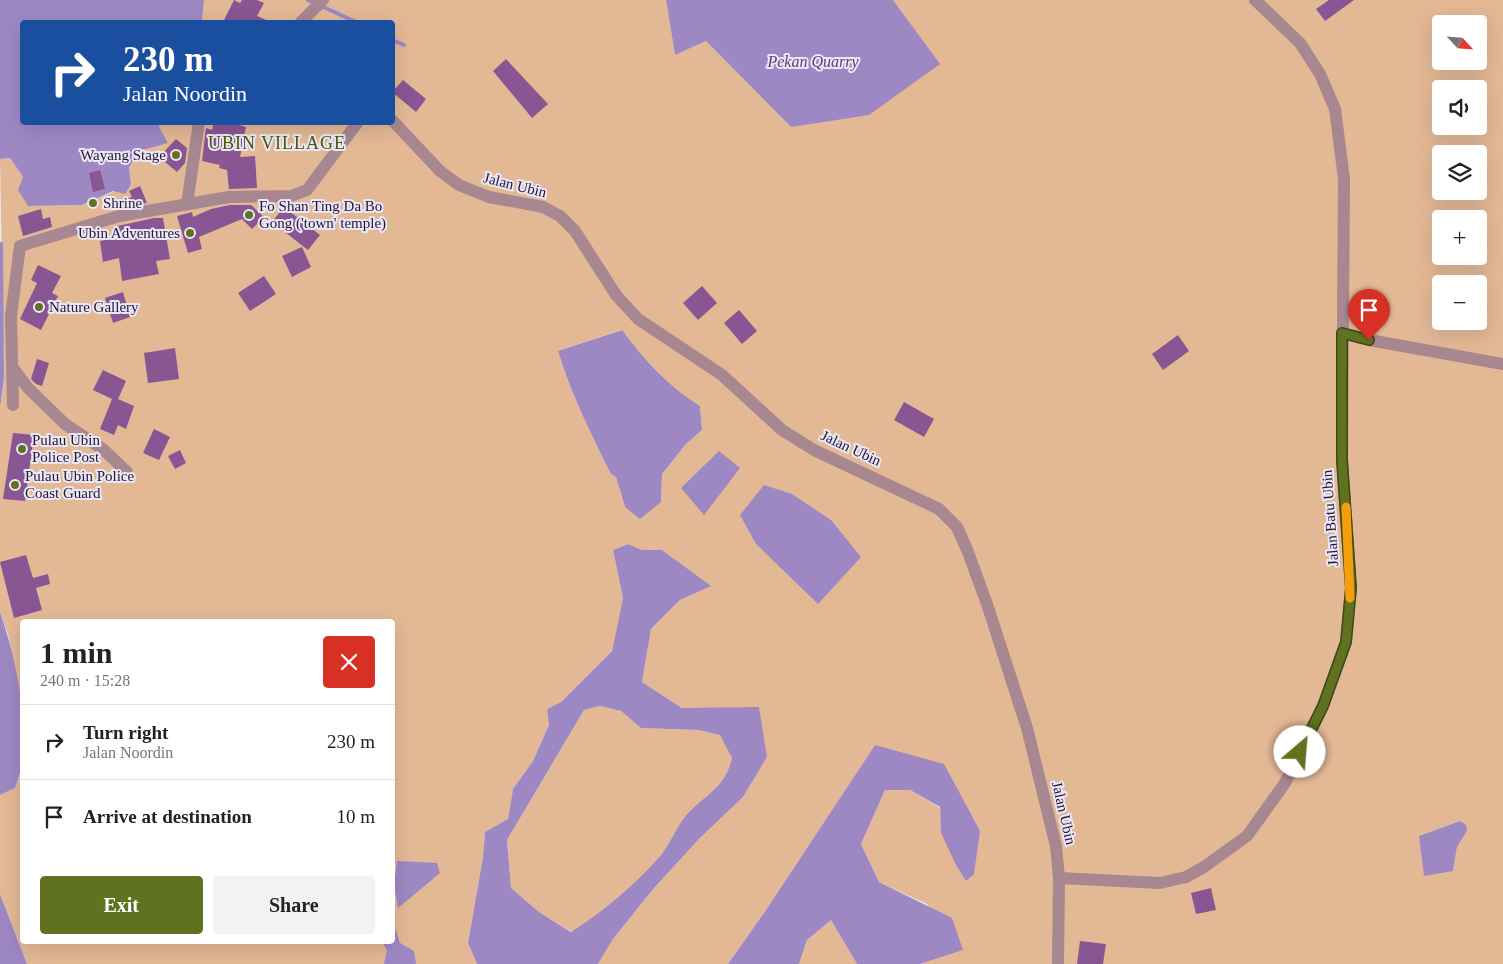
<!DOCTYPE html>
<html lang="en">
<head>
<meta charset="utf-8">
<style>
	:root { --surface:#fff; --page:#f2f2f2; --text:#222; --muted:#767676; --line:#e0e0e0; --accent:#60711f }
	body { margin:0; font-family:Georgia,serif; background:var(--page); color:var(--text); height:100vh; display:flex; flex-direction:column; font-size:19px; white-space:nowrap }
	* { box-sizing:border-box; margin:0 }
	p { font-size:16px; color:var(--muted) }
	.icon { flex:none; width:28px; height:28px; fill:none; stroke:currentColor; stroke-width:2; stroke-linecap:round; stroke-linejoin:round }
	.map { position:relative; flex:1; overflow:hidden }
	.side { position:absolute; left:20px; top:619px; width:375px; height:325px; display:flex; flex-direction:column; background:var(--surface); border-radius:5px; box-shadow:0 5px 20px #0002 }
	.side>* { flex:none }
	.guide { position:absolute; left:20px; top:20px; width:375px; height:105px; border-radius:5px; box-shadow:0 5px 20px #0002; background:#1a4fa0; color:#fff; overflow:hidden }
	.needle { width:32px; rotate:116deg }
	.controls { position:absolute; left:1432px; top:15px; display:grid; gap:10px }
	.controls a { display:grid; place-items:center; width:55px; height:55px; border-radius:5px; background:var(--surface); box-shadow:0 5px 20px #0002; font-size:25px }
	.pin { position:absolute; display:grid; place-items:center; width:42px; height:42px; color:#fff; margin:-51px -21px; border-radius:50% 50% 50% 0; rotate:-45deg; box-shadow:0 0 5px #0007 }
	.pin .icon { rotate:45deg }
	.me { position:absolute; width:55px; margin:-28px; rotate:27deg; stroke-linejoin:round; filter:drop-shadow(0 0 4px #0008) }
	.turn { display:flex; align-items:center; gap:18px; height:105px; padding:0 20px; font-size:22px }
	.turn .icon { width:65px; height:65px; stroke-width:2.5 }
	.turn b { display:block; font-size:35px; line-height:42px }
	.round { display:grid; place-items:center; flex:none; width:52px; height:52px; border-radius:5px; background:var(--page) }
	.headline { display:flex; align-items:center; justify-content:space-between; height:85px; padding:0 20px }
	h1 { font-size:30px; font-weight:700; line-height:38px }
	.primary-button { display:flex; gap:10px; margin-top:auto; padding:10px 20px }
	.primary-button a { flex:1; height:58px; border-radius:5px; background:var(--accent); color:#fff; font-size:20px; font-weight:700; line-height:58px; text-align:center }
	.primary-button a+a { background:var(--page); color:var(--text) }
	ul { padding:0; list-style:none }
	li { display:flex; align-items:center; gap:15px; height:75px; padding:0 20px; border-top:1px solid var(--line) }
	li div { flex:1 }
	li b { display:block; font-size:19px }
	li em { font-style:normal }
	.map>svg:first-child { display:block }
	.green { fill:#e3b895; fill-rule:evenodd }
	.water { fill:#9e88c4; fill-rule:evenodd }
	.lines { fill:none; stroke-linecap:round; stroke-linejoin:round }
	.stream { stroke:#9e88c4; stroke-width:4 }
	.ferry { stroke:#5a3b84; stroke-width:1; stroke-dasharray:6 5; stroke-linecap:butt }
	.building { fill:#885692 }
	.street { stroke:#a78790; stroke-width:12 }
	.route-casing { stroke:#3e4914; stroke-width:12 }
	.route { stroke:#60711f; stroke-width:9 }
	.slow { stroke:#f59e0b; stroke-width:9 }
	.poi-dot { fill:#60711f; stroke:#ece7f7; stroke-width:2 }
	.labels { text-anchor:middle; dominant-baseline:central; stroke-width:4; stroke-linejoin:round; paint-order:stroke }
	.poi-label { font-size:15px; fill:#221733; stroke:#ece7f7; text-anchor:start }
	.street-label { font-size:15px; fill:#221733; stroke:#ece7f7 }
	.water-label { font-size:16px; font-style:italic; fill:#5a3b84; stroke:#ece7f7 }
	.quarter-label { font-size:18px; letter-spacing:1px; fill:#495807; stroke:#ece7f7 }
</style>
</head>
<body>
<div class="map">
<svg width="1503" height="964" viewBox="0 0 1503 964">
	<rect width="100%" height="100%" fill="#ece7f7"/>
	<g class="green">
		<path d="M204,0H666L675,55L706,41L791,127L939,64L893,0H1503V964H920L962,950L927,904L879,882L861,844L885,790H910L940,808L941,833L980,831L875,745L766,910L728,964H598L613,939L654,888L699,839L743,797L767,757L719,709L682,708L642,682L651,629L680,600L710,586L662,550H642L628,544L613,550L623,598L612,651L561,702L547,709L549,725L533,761L513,789L508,819L485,832L483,857L468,943L477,964H27L0,894V795L15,788L22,772V941H392V621H22V706L8,634L0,612V408L4,378L0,159L10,158L23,177L20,188L28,206L82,205L131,184L129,168L160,123L392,122V22H202ZM1441,24H1479V61H1441ZM1441,89H1479V126H1441ZM1441,154H1479V191H1441ZM1441,219H1479V256H1441ZM1441,284H1479V321H1441ZM621,330C644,360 668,386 700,406L702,430L686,444L662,474L661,502L625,507L616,477L611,474C591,434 571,394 558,351ZM1460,821L1467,831L1457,847L1453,871L1419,836Z"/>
		<path d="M600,706L621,711L641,728L698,730L721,735L732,758C725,786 710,792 691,810C678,822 672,841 661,855C636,885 604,910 572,932L539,912L511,888L507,840L584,710Z"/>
		<path d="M831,920L857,964H799L807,940Z"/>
	</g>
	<g class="water">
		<path d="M0,0H204L202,22H22V122L160,123L159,127L168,143L139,151L129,168L131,184L125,194L113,191L82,205L28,206L18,190L23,177L10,158L0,159Z"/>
		<path d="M666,0H893L940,64L869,115L791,127L706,41L675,55Z"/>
		<path d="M0,242H3L4,378L0,408Z"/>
		<path d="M622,330C644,360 668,386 700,406L702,430L686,444L662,474L661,502L640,519L625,507L616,477L611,474C591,434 571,394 558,351Z"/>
		<path d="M719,451L740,468L704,515L681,488Z"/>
		<path d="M764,485L792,494L831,520L861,557L818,604L756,544L740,515Z"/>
		<path d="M628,544L642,550H662L711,586L680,600L651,629L642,682L682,708L759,707L767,757L743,797L699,839L654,888L613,939L598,964H477L468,943L483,857L485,832L508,819L513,789L533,761L549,725L547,709L561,702L612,651L623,598L613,550ZM600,706L621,711L641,728L698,730L720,735L732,758C725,786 710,792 691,810C678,822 672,841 661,855C636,884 604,911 571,932L539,912L511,888L507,840L584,710Z"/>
		<path d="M0,612C16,658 35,742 15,788L0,795Z"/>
		<path d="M875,745L944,764L980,831L974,874L966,881L956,865L941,833L940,807L910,790H885L861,844L879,882L952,918L963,950L920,964H857L831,920L807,940L799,964H728L766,910Z"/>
		<path d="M1460,821L1466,825L1467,831L1457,847L1453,871L1424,876L1419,836Z"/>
		<path d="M397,861L437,863L440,873L398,908L394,885Z"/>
		<path d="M0,894L27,964H0Z"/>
		<path d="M393,921L400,943L414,951L416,964H384L387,950L381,941H392Z"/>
	</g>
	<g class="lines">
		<g class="stream">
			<path d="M308,0L356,22"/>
			<path d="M392,40L404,45"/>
		</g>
		<path class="ferry" d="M0,37V38"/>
	</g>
	<g class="building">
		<path d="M234,0L240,3L242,0H257L264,3L257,16L271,22H223Z"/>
		<path d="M1329,0H1354L1325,21L1316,9Z"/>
		<path d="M506,59L548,104L532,118L493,71Z"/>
		<path d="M403,80L426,99L416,112L392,92Z"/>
		<path d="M214,122H229L246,127L240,157L255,156L257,188L229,189L227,170L219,168L220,165L202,161L206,128L212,130Z"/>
		<path d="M176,139L187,148L185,163L177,172L159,157Z"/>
		<path d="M100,170L105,189L93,192L89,173Z"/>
		<path d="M140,186L147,203L123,207L121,201L132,197L129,191Z"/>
		<path d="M230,205H251L264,217L252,229L242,219L199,237L202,249L188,253L177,216L192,212L193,217L211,209Z"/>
		<path d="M284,207L320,235L308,250L272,222Z"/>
		<path d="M41,209L43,219L50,217L52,227L23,236L18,216Z"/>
		<path d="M154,218H163L170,259L156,261L159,274L122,281L119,258L103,262L100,241L115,238L113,227Z"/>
		<path d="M302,247L311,267L292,277L282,256Z"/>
		<path d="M38,265L61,276L52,293L58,296L41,330L20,319L37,283L31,280Z"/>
		<path d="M264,276L276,294L250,311L238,293Z"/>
		<path d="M702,286L717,303L698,320L683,303Z"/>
		<path d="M123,292L130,317L113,323L105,298Z"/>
		<path d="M739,310L757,331L742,344L724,323Z"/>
		<path d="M1178,335L1189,351L1163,370L1152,354Z"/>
		<path d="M175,348L179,379L148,383L144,353Z"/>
		<path d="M37,359L49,363L42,386L36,384L31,379Z"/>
		<path d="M103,370L126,381L118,399L134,406L126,429L118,425L114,435L100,429L112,399L93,390Z"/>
		<path d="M904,402L934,419L924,437L894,420Z"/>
		<path d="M154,429L170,437L159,460L143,453Z"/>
		<path d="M13,433L34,435L25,501L3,499Z"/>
		<path d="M180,450L186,463L175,469L168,456Z"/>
		<path d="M26,555L33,578L48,574L50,584L36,588L42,610L14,618L0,562Z"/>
		<path d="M1211,888L1216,910L1196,914L1191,893Z"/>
		<path d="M1080,941L1106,944L1103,964H1077Z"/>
	</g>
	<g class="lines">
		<g class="street">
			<path d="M301,22L323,0"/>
			<path d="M392,120L440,171L459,185L489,197L543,207L560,216L575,231L616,295L638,319L722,375L782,430L814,450L939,509L957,527L968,552L987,604L1027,728L1056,846L1059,878L1058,964"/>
			<path d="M187,204L199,122"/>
			<path d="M1342,333L1369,340L1503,364"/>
			<path d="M13,368L28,388L65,424L104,450L127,472"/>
			<path d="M13,405L11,316L20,246L119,216L229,197L291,196L307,190L358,122"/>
			<path d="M1059,878L1160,883L1186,877L1204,867L1247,836L1285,783L1323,706L1346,642L1351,588L1342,460L1344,179L1335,109L1320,74L1300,43L1255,0"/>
		</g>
	</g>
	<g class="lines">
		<defs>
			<path id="route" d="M1300,752L1323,706L1346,642L1351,588L1342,460V333L1369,340"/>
		</defs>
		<use href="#route" class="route-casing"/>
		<use href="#route" class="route"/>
		<path class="slow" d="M1346,507L1350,598"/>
	</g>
	<g class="poi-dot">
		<circle cx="176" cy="155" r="5"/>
		<circle cx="93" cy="203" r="5"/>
		<circle cx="249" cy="215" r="5"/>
		<circle cx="190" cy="233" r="5"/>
		<circle cx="39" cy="307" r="5"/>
		<circle cx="22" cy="449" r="5"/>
		<circle cx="15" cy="485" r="5"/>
	</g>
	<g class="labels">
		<g class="poi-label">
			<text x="166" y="155" text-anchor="end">Wayang Stage</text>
			<text x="103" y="203">Shrine</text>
			<text x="259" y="206">Fo Shan Ting Da Bo<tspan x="259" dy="17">Gong ('town' temple)</tspan></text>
			<text x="180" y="233" text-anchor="end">Ubin Adventures</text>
			<text x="49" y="307">Nature Gallery</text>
			<text x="32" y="440">Pulau Ubin<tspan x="32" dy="17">Police Post</tspan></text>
			<text x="25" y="476">Pulau Ubin Police<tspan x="25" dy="17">Coast Guard</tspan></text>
		</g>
		<g class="street-label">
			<text transform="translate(515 185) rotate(14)">Jalan Ubin</text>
			<text transform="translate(851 448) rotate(25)">Jalan Ubin</text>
			<text transform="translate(1330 518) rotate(-94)">Jalan Batu Ubin</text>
			<text transform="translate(1064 813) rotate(77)">Jalan Ubin</text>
		</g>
		<g class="water-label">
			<text x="813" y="61">Pekan Quarry</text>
		</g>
		<g class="quarter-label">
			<text x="277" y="143">UBIN VILLAGE</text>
		</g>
	</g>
</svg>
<div class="controls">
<a><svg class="needle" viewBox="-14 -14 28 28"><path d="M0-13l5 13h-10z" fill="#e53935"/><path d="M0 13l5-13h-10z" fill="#767676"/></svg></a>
<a><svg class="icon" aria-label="sound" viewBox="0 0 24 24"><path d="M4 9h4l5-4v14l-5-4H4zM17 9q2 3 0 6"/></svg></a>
<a><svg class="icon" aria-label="layers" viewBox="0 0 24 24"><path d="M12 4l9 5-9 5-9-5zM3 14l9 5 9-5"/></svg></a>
<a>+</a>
<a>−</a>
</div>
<div class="pin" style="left:1369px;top:340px;background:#d93025"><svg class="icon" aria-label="arrive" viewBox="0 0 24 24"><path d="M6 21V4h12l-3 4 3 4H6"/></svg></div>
<svg class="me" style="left:1300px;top:752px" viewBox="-20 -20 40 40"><circle r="19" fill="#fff"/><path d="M0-13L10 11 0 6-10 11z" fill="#60711f"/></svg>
<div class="guide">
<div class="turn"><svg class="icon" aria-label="right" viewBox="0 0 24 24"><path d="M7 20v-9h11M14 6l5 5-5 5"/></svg><div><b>230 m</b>Jalan Noordin</div></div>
</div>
<section class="side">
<div class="headline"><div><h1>1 min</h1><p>240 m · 15:28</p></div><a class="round" style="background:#d93025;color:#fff"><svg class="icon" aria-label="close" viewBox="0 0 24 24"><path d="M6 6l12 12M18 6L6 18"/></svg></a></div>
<ul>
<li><svg class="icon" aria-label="right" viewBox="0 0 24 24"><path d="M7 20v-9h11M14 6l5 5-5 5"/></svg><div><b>Turn right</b><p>Jalan Noordin</p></div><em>230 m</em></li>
<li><svg class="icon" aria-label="arrive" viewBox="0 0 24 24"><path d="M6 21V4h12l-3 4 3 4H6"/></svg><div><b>Arrive at destination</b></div><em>10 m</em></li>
</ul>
<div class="primary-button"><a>Exit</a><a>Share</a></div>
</section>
</div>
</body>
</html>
